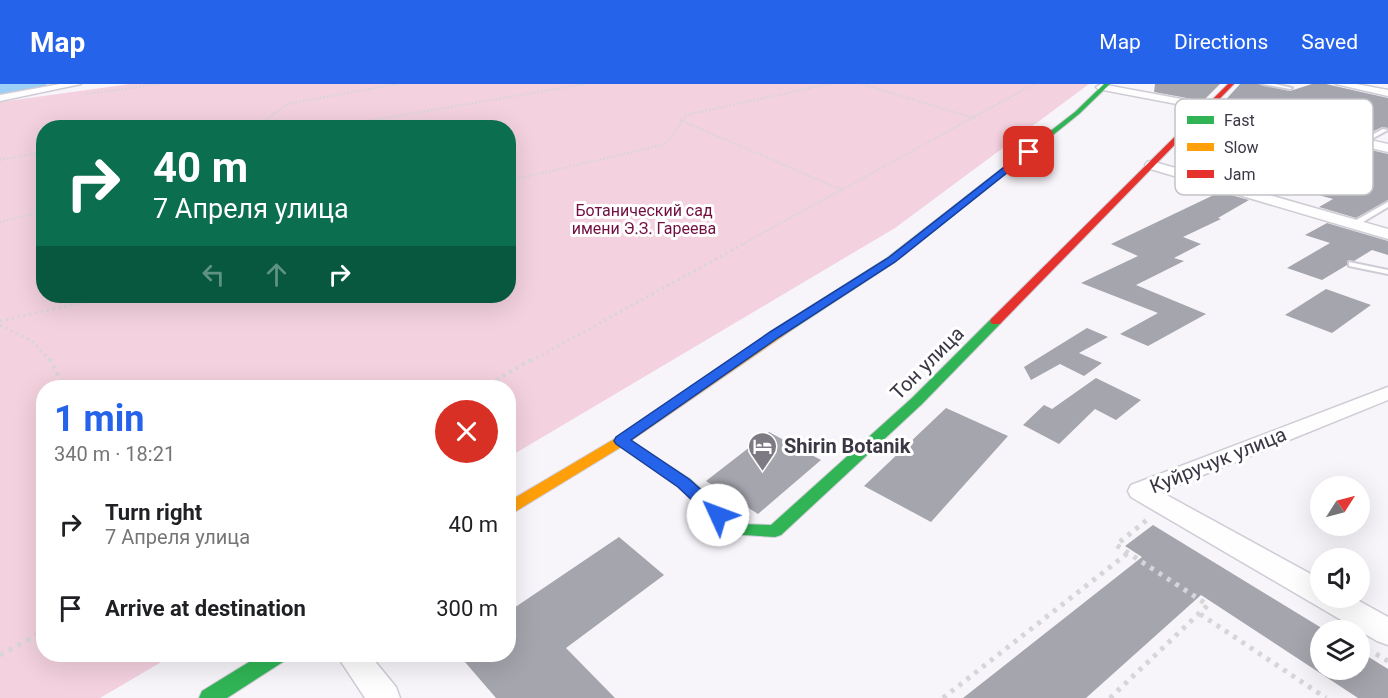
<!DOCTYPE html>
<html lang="en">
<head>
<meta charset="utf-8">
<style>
	:root { --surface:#fff; --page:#f2f2f2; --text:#202124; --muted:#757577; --accent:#2563eb }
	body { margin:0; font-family:Roboto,sans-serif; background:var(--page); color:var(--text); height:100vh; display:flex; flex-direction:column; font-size:22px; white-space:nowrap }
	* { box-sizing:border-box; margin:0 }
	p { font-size:20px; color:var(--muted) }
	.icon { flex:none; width:33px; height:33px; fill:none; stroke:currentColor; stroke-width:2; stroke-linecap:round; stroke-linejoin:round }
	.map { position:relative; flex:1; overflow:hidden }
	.drawer { position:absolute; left:36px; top:296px; width:480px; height:282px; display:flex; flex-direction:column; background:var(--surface); border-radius:24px; box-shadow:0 6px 24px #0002 }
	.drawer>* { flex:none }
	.guide { position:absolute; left:36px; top:36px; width:480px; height:183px; border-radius:24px; box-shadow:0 6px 24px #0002; background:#0b6e4f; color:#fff; overflow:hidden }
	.needle { width:39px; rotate:54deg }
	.controls { position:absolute; left:1310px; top:392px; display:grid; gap:12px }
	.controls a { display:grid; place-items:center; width:60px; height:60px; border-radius:50%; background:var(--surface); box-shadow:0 6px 24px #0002; font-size:30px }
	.pin { position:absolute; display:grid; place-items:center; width:51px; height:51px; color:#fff; margin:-26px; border-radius:12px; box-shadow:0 3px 9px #0006 }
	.me { position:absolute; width:66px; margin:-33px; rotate:313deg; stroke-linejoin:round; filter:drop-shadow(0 0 4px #0008) }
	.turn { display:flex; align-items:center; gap:21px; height:126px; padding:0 18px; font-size:27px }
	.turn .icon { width:78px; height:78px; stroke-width:2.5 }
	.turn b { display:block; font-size:42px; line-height:51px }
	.lanes { display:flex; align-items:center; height:57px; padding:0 18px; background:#0003; justify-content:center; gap:30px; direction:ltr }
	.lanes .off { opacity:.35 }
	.round { display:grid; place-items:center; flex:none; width:63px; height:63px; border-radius:32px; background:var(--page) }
	.summary { display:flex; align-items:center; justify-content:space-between; height:102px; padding:0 18px }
	h1 { font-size:36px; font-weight:700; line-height:45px; color:var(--accent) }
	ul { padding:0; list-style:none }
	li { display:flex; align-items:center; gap:18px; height:84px; padding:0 18px }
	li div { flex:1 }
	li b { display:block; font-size:22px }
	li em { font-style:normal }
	header { display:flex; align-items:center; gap:36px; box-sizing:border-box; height:84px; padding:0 30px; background:var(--accent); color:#fff }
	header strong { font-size:28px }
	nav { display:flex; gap:33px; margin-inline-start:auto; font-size:21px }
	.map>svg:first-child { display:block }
	.green { fill:#f3d1de; fill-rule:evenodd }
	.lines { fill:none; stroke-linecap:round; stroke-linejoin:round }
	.river { fill:#9dcef6; fill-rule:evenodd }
	.building { fill:#a4a5ad }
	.lane-casing { stroke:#cfccd5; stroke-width:4 }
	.street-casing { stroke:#cfccd5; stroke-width:3 }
	.fast-casing { stroke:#cfccd5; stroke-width:2 }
	.slow-casing { stroke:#cfccd5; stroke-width:2 }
	.jam-casing { stroke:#cfccd5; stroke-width:2 }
	.path-far3 { stroke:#d6d5d8; stroke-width:2; stroke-dasharray:1.5 2; stroke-linecap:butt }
	.path-far2 { stroke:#d6d5d8; stroke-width:3; stroke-dasharray:2 4; stroke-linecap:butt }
	.path-far1 { stroke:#d6d5d8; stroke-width:4; stroke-dasharray:3 4.5; stroke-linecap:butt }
	.path { stroke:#d6d5d8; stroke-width:5; stroke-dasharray:4 6; stroke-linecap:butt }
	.lane { fill:#fefefe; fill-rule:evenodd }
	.street { fill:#fefefe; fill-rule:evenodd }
	.fast { fill:#30b455; fill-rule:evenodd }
	.slow { fill:#ff9f0a; fill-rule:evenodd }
	.jam { fill:#e5322d; fill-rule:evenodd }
	.route { fill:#2563eb; stroke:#184099; stroke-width:1.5 }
	.labels { text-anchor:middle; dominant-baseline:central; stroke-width:6; stroke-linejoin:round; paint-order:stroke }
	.far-park-label { font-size:16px; fill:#710f40; stroke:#fff }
	.street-label { font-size:20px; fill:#3c3745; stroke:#fff }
	.poi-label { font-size:20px; font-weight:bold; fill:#3c3745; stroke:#fff; text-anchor:start }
	.key { fill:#fff; stroke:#c4c3c7; stroke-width:1.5 }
	.key-label { font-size:16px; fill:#3c3745 }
</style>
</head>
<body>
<header>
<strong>Map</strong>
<nav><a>Map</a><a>Directions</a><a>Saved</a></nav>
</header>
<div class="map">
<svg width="1388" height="614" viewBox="0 0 1388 614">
	<rect width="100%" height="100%" fill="#f7f5fa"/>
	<path class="green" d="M130,0H1089L895,144L509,373L508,303H44V570H175L100,614H0V18ZM44,44H508V212H44Z"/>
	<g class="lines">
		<path class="river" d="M0,0H47L44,4L0,11Z"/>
	</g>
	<g class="building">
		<path d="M1155,0H1220L1203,17L1154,8Z"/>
		<path d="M1240,0H1258L1290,7L1312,0H1326L1388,14V44L1382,43L1364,52L1221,21Z"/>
		<path d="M1213,29L1388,70V116L1356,134L1319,123L1333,115L1293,104L1318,91L1263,76L1235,89L1188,76L1208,68L1199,66L1232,52L1202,45L1236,35L1211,31Z"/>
		<path d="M1220,108L1249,116L1218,134L1221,135L1183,153L1201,160L1174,174L1184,177L1136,201L1206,230L1148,262L1120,250L1158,229L1081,199L1138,172L1111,160Z"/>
		<path d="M1327,139L1388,157V171L1372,166L1354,177L1348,176L1347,181L1322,196L1287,184L1330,159L1305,151Z"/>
		<path d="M1326,205L1371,221L1332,249L1285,231Z"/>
		<path d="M1087,244L1108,253L1079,269L1102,279L1084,292L1060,280L1031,296L1024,283Z"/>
		<path d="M1096,294L1141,316L1116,336L1095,325L1059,360L1023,341L1044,321L1052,325Z"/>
		<path d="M946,324L1008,352L931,438L864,402Z"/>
		<path d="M769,348L821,376L758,430L706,397Z"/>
		<path d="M1153,441L1320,543V585H1359V567L1388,585V614H1358L1201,511L1086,614H963L1142,473L1125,462Z"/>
		<path d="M619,453L664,491L566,564L615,614H496L458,570H508V528Z"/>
	</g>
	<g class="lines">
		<defs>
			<g id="lane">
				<path d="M1263,0H1274L1292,4L1290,5Z"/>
				<path d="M1383,45L1388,46L1364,59L1359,58Z"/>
				<path d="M1388,118V123L1358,141L1351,139Z"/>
				<path d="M1349,178L1388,186V190L1349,182Z"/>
			</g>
			<g id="street">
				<path d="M60,0H81L0,17V11Z"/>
				<path d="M1101,0L1208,20L1388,60V68L1208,26L1098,5L1096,3Z"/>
				<path d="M1336,0H1356L1388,6V12Z"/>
				<path d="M1151,77L1388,145V155L1147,84L1145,81L1147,78Z"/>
				<path d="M1388,303V316L1161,408L1320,495V513H1352L1388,533V561L1377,557L1131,413L1128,407L1131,401Z"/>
				<path d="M336,570H369L396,603L400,614H365Z"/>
			</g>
			<g id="fast">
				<path d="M1104,0H1110L1079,30L895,178L793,245H785L783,242L785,239L887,174L1075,28Z"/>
				<path d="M996,233L1002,237L1000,240L922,320L781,451L775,453L729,450L678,403L614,357L621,352L626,354L690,395L739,440L771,441L912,314L992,234Z"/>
				<path d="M262,570H289L286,576L227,614H199L202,607Z"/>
			</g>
			<path id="slow" d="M789,238L793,239L795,242L793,245L626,360L508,432V418L616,354Z"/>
			<path id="jam" d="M1228,0H1234L1000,240H992L990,237L992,234Z"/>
		</defs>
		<use href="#lane" class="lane-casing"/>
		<use href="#street" class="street-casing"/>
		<use href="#fast" class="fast-casing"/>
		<use href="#slow" class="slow-casing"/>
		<use href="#jam" class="jam-casing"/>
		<g class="path-far3">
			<path d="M862,0L974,34"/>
			<path d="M87,10L159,0"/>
			<path d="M680,36L842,106"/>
			<path d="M195,44L237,37H264"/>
			<path d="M268,44L264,37L287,20L397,0"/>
			<path d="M327,44L585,0"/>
			<path d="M36,70L38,74L44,75"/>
			<path d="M0,76L44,68"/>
			<path d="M508,97L662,61L672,53L686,31L829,0"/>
			<path d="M0,138L44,127"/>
			<path d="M741,161L1034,0"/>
		</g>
		<g class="path-far2">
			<path d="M0,237L111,212"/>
			<path d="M0,241L33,258L51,277"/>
			<path d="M531,277L743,160"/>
		</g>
		<g class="path-far1">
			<path d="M50,275L64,303"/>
			<path d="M483,303L533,275"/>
		</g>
		<g class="path">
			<path d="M1200,530L1326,614"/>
			<path d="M1376,570L1388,577"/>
			<path d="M0,571L44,547"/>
			<path d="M943,614L1128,469"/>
			<path d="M1110,614L1208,521L1116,461L1148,435"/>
		</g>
		<use href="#lane" class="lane"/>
		<use href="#street" class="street"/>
		<use href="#fast" class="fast"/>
		<use href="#slow" class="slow"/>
		<use href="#jam" class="jam"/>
	</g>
	<path class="route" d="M1026,66L1033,68L895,178L779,253L631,356L689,395L724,426L726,431L724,435H712L678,403L616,360L614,357L616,353L770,248L888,174Z"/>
	<defs>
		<symbol id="hotel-pin" viewBox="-11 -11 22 30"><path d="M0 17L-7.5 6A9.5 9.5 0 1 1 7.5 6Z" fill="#7d7a84" stroke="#fff"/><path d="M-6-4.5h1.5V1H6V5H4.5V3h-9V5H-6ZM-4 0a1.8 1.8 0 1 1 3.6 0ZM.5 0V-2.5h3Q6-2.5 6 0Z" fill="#fff"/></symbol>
	</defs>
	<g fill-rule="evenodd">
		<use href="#hotel-pin" x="746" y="346" width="33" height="45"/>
	</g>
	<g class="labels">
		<g class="far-park-label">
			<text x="644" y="126">Ботанический сад<tspan x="644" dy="18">имени Э.З. Гареева</tspan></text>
		</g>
		<g class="street-label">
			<text transform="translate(927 279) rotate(-45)">Тон улица</text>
			<text transform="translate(1218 376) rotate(-22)">Куйручук улица</text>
		</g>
		<g class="poi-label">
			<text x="784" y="362">Shirin Botanik</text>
		</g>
	</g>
	<rect x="1175" y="15" width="198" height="96" rx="9" class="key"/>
	<rect x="1187" y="32" width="27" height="8" fill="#30b455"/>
	<rect x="1187" y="59" width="27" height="8" fill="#ff9f0a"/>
	<rect x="1187" y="86" width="27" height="8" fill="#e5322d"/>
	<g class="key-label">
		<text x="1224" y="42">Fast</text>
		<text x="1224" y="69">Slow</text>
		<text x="1224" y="96">Jam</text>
	</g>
</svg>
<div class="controls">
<a><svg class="needle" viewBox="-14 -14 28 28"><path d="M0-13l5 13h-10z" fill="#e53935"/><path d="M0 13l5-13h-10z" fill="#757577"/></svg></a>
<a><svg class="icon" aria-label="sound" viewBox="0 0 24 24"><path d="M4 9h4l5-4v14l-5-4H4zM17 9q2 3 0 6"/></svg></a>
<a><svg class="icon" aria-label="layers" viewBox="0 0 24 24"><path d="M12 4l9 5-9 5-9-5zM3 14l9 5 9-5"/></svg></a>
</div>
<div class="pin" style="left:1029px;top:68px;background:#d93025"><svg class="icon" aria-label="arrive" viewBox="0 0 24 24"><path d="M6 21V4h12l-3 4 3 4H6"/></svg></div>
<svg class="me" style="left:718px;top:431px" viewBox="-20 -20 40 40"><circle r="19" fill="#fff"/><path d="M0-13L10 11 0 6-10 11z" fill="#2563eb"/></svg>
<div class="guide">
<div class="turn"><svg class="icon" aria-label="right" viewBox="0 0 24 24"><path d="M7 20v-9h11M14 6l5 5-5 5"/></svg><div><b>40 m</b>7 Апреля улица</div></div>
<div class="lanes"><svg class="icon off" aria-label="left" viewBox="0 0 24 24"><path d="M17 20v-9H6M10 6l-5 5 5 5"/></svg><svg class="icon off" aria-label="ahead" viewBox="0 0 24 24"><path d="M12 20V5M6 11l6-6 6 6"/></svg><svg class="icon" aria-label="right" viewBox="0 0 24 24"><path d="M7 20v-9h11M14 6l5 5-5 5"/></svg></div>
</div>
<section class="drawer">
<div class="summary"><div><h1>1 min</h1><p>340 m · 18:21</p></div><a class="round" style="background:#d93025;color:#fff"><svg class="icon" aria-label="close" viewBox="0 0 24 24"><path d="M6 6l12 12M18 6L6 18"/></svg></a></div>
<ul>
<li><svg class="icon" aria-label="right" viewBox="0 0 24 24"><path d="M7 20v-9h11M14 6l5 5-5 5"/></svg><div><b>Turn right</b><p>7 Апреля улица</p></div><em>40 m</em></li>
<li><svg class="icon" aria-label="arrive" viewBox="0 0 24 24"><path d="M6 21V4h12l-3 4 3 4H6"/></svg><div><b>Arrive at destination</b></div><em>300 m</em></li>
</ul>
</section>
</div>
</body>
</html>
